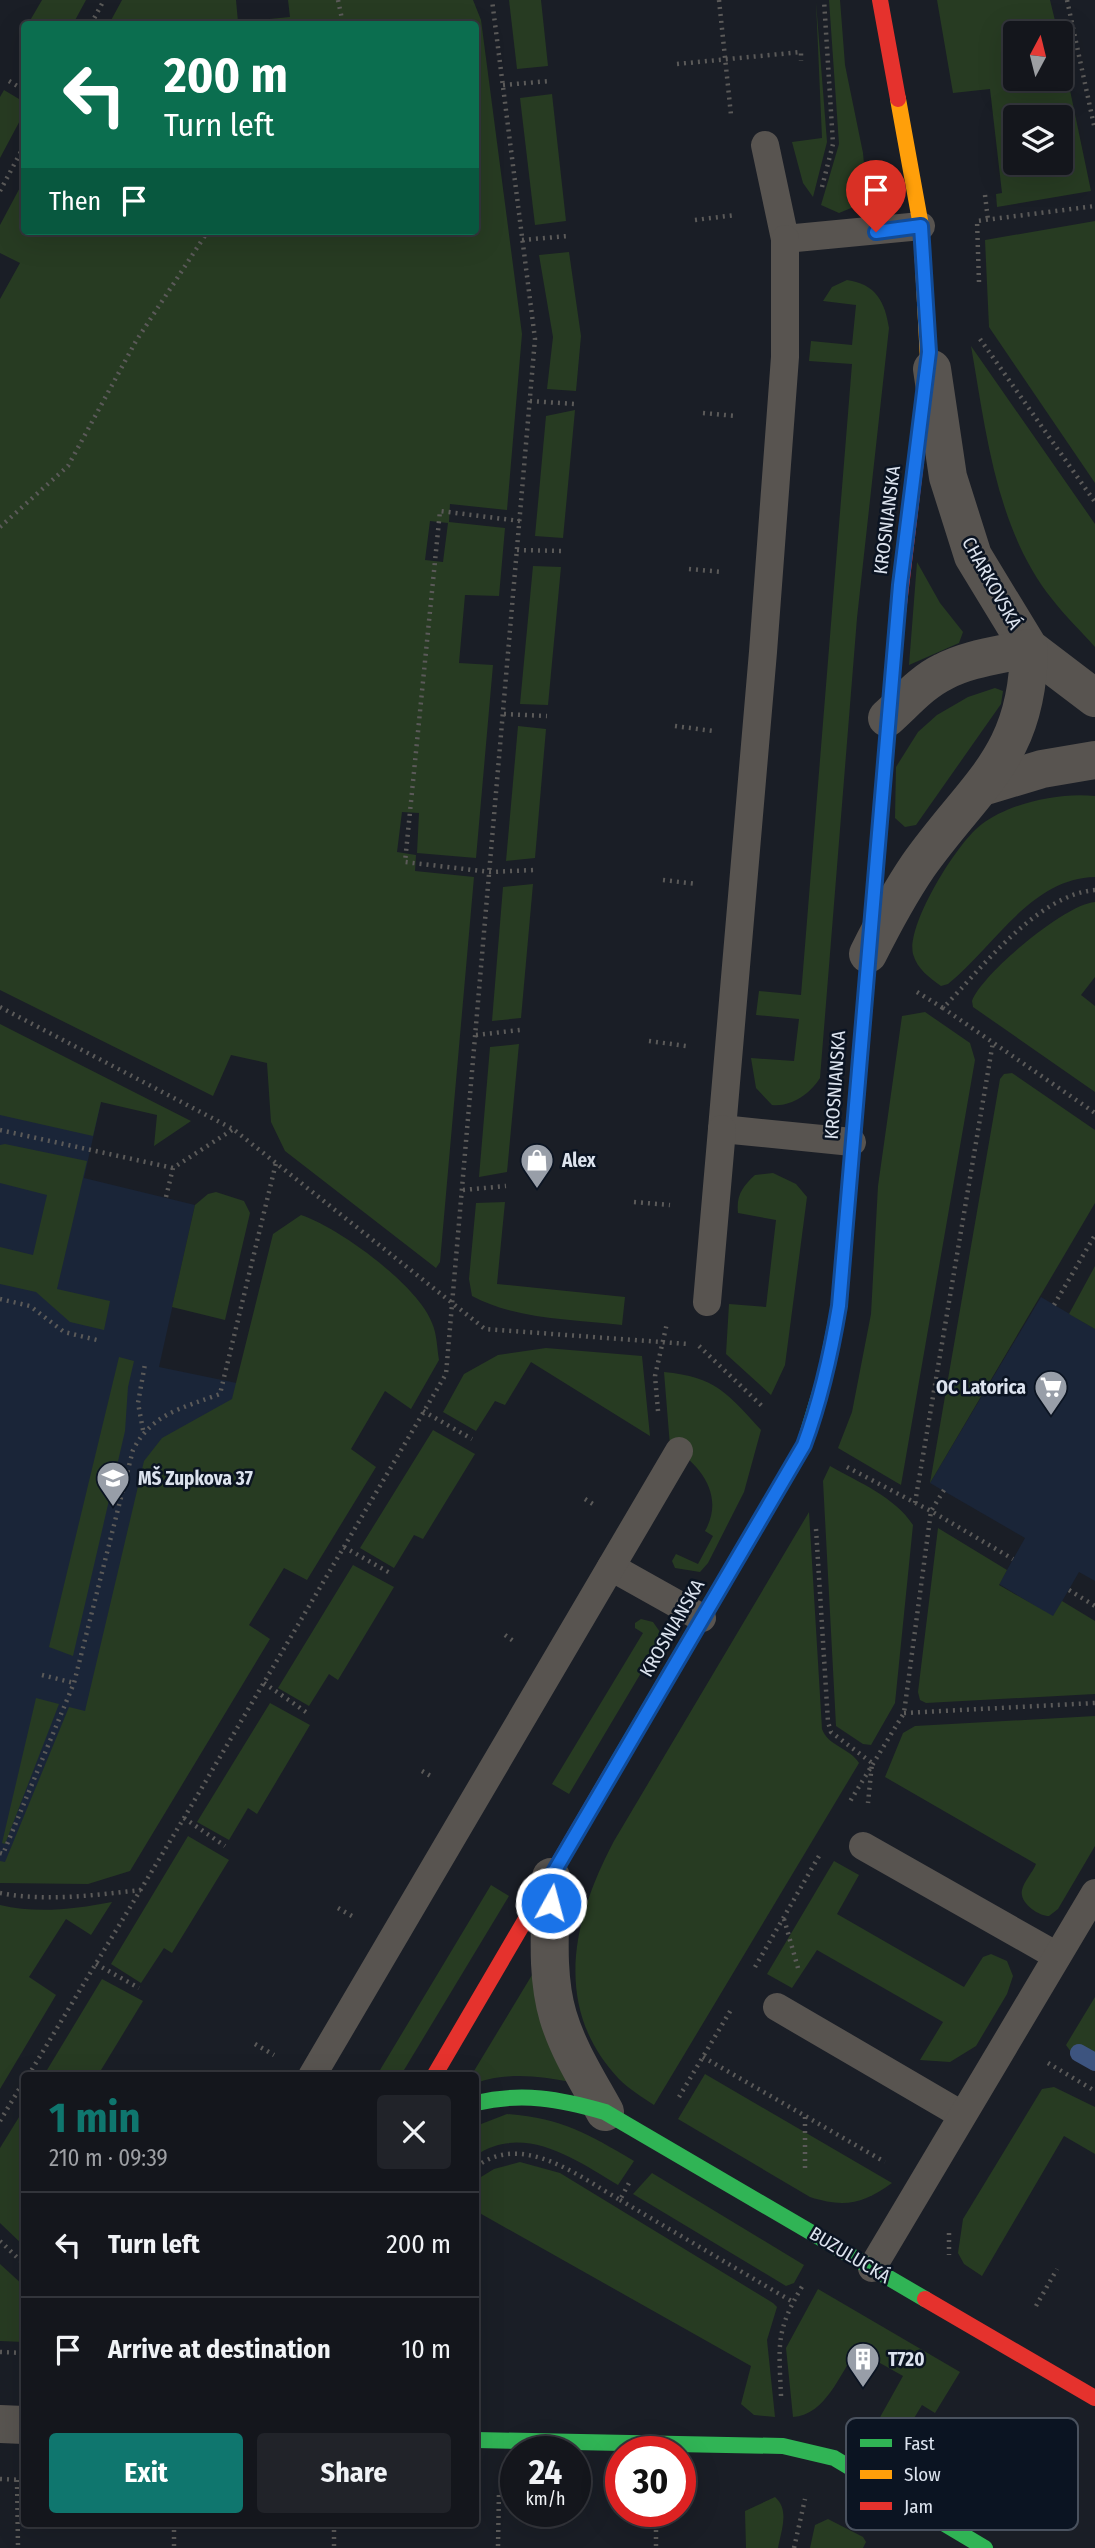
<!DOCTYPE html>
<html lang="en">
<head>
<meta charset="utf-8">
<style>
	:root { --surface:#14161c; --page:#212329; --text:#f1f3f6; --muted:#9d9fa3; --line:#33353b; --accent:#0f766e }
	body { margin:0; font-family:"Fira Sans Condensed",sans-serif; background:var(--page); color:var(--text); height:100vh; display:flex; flex-direction:column; font-size:26px; white-space:nowrap }
	* { box-sizing:border-box; margin:0 }
	p { font-size:23px; color:var(--muted) }
	.icon { flex:none; width:38px; height:38px; fill:none; stroke:currentColor; stroke-width:2; stroke-linecap:round; stroke-linejoin:round }
	.map { position:relative; flex:1; overflow:hidden }
	.panel { position:absolute; left:21px; top:2072px; width:458px; height:455px; display:flex; flex-direction:column; background:var(--surface); border-radius:7px; box-shadow:0 7px 28px #0002,0 0 0 2px var(--line) }
	.panel>* { flex:none }
	.guide { position:absolute; left:21px; top:21px; width:458px; height:214px; border-radius:7px; box-shadow:0 7px 28px #0002,0 0 0 2px var(--line); background:#0b6e4f; color:#fff; overflow:hidden }
	.needle { width:46px; rotate:7deg }
	.buttons { position:absolute; left:1003px; top:21px; display:grid; gap:14px }
	.buttons a { display:grid; place-items:center; width:70px; height:70px; border-radius:7px; background:var(--surface); box-shadow:0 7px 28px #0002,0 0 0 2px var(--line); font-size:35px }
	.speed { position:absolute; left:500px; top:2436px; display:flex; gap:14px; font-size:35px; font-weight:700; text-align:center }
	.speed>* { display:grid; place-content:center; width:91px; height:91px; border-radius:50%; background:var(--surface); box-shadow:0 7px 28px #0002,0 0 0 2px var(--line); line-height:1 }
	.speed small { font-size:18px; font-weight:400 }
	.speed .limit { border:10px solid #d22; background:#fff; color:#111 }
	.pin { position:absolute; display:grid; place-items:center; width:60px; height:60px; color:#fff; margin:-72px -30px; border-radius:50% 50% 50% 0; rotate:-45deg; box-shadow:0 0 7px #0007 }
	.pin .icon { rotate:45deg }
	.me { position:absolute; width:77px; margin:-38px; rotate:7deg; stroke-linejoin:round; filter:drop-shadow(0 0 5px #0008) }
	.turn { display:flex; align-items:center; gap:24px; height:147px; padding:0 28px; font-size:32px }
	.turn .icon { width:91px; height:91px; stroke-width:2.5 }
	.turn b { display:block; font-size:49px; line-height:60px }
	.then { display:flex; align-items:center; height:66px; padding:0 28px; background:#0003; gap:14px; font-size:26px }
	.round { display:grid; place-items:center; flex:none; width:74px; height:74px; border-radius:7px; background:var(--page) }
	.summary { display:flex; align-items:center; justify-content:space-between; height:119px; padding:0 28px }
	h1 { font-size:42px; font-weight:700; line-height:52px; color:var(--accent) }
	.action { display:flex; gap:14px; margin-top:auto; padding:14px 28px }
	.action a { flex:1; height:80px; border-radius:7px; background:var(--accent); color:#fff; font-size:28px; font-weight:700; line-height:80px; text-align:center }
	.action a+a { background:var(--page); color:var(--text) }
	ul { padding:0; list-style:none }
	li { display:flex; align-items:center; gap:21px; height:105px; padding:0 28px; border-top:2px solid var(--line) }
	li div { flex:1 }
	li b { display:block; font-size:26px }
	li em { font-style:normal }
	.map>svg:first-child { display:block }
	.built { fill:#1a2538 }
	.green { fill:#273b22; fill-rule:evenodd }
	.lines { fill:none; stroke-linecap:round; stroke-linejoin:round }
	.stream { stroke:#3d547f; stroke-width:18 }
	.path { stroke:#5b5a59; stroke-width:4.5; stroke-dasharray:2 5; stroke-linecap:butt }
	.lane { stroke:#585450; stroke-width:28 }
	.street { stroke:#585450; stroke-width:38 }
	.fast { stroke:#30b455; stroke-width:16 }
	.slow { stroke:#ff9f0a; stroke-width:16 }
	.jam { stroke:#e5322d; stroke-width:16 }
	.route-casing { stroke:#114b97; stroke-width:18 }
	.route { stroke:#1a73e8; stroke-width:12 }
	.labels { text-anchor:middle; dominant-baseline:central; stroke-width:5; stroke-linejoin:round; paint-order:stroke }
	.street-label { font-size:19px; fill:#dce3ee; stroke:#0b1422 }
	.poi-label { font-size:19px; font-weight:bold; fill:#dce3ee; stroke:#0b1422; text-anchor:start }
	.key { fill:#0b1422; stroke:#4a525f; stroke-width:2 }
	.key-label { font-size:19px; fill:#dce3ee }
</style>
</head>
<body>
<div class="map">
<svg width="1095" height="2548" viewBox="0 0 1095 2548">
	<rect width="100%" height="100%" fill="#1a1e26"/>
	<g class="built">
		<path d="M0,1077L101,1102L84,1178L195,1205L159,1367L256,1387L197,1629L0,1871Z"/>
		<path d="M1041,1297L1095,1329V1581L1079,1572L1053,1617L999,1584L1025,1538L930,1483Z"/>
	</g>
	<g class="green">
		<path d="M42,0H86L73,24H28Z"/>
		<path d="M122,0H236L238,22L290,17L288,0H473L481,20L522,334L507,510L450,504L449,522L505,528L499,596L465,595L459,663L493,665L476,858L417,853L419,813L402,812L397,852L416,855L415,871L474,877L440,1262L436,1268L285,1151L271,1122L267,1063L231,1055L213,1096L0,990V299L20,263L0,253V225L24,180V231H476V24H109ZM430,521L448,523L443,562L425,560Z"/>
		<path d="M509,0H541L548,66L517,69Z"/>
		<path d="M829,0H840L845,65L863,153L866,187L856,206L839,213L821,205L839,144Z"/>
		<path d="M937,0H1050L1058,33H1015V79H1060L1061,47L1091,191L997,207L996,194L1002,193L990,89L953,93ZM1015,117H1060V163H1015Z"/>
		<path d="M816,2L827,142L813,197L803,183L792,142L822,138Z"/>
		<path d="M4,90L24,102V113L0,158V97Z"/>
		<path d="M552,94L566,221L535,225L520,98Z"/>
		<path d="M1095,221V483L989,327L985,240Z"/>
		<path d="M569,252L581,336L576,391L547,389L553,337L539,255Z"/>
		<path d="M847,280C876,284 885,302 889,328L857,618L820,1078C810,1094 791,1107 772,1105L756,1088L751,1058L794,1061L799,1019L756,1015L759,991L801,995L852,364L809,361L811,341L852,345L856,305L823,301L832,287Z"/>
		<path d="M971,346L1095,524V647C1081,631 1065,616 1052,599C996,529 986,431 971,346Z"/>
		<path d="M575,410L563,538L535,536L546,416Z"/>
		<path d="M917,562L940,603L963,632L959,643L909,665Z"/>
		<path d="M533,566L561,567L548,705L520,704Z"/>
		<path d="M995,688L1003,691L1001,704L916,825L905,827L895,818L896,767L918,732L937,715L968,697Z"/>
		<path d="M518,726L546,729L535,858L506,861Z"/>
		<path d="M1095,796V877C1031,878 993,948 948,984L941,986C930,978 917,969 913,954C906,925 958,841 982,824C1010,803 1060,792 1095,796Z"/>
		<path d="M533,884L521,1018L492,1021L503,887Z"/>
		<path d="M1095,902V977L1081,995L1095,1006V1092L973,1007L972,1001C982,974 1065,904 1095,902Z"/>
		<path d="M925,1012L970,1043L975,1060L901,1485L838,1448L852,1412L871,1314L878,1186L902,1016Z"/>
		<path d="M0,1024L191,1121L154,1146L157,1115L101,1102L93,1136L0,1115Z"/>
		<path d="M519,1044L507,1172L479,1177L490,1047Z"/>
		<path d="M1012,1073L1095,1130V1203L930,1483L1000,1079L1004,1074Z"/>
		<path d="M5,1144L87,1161L57,1289L110,1301L104,1330L70,1322L36,1292L0,1284V1247L33,1255L47,1195L0,1183V1145Z"/>
		<path d="M773,1173L796,1184L807,1197L785,1365L771,1395L726,1354L729,1304L766,1307L776,1220L738,1213C736,1195 743,1186 755,1175Z"/>
		<path d="M216,1192L244,1201L250,1213L225,1320L172,1307L195,1205L208,1194Z"/>
		<path d="M505,1202L497,1284L625,1297L622,1325C573,1319 517,1320 472,1296L469,1279L476,1203Z"/>
		<path d="M301,1215C338,1227 418,1285 432,1323C437,1334 437,1348 439,1360L411,1409L385,1391L351,1449L376,1467L307,1580L284,1568L249,1625L270,1639L130,1871L88,1884L0,1883V1861L5,1862L69,1707L85,1711L144,1461L162,1438L232,1399L273,1234Z"/>
		<path d="M1095,1266V1329L1069,1314Z"/>
		<path d="M546,1348L642,1356L650,1436L531,1362L505,1405L495,1401L476,1431L443,1412L464,1374L498,1355Z"/>
		<path d="M119,1357L134,1361L128,1387L125,1431L73,1656L49,1647Z"/>
		<path d="M664,1372C716,1377 727,1393 761,1430L744,1492L708,1563L700,1572L675,1568L672,1561L676,1554L698,1564L713,1536L705,1531C725,1496 701,1464 670,1446Z"/>
		<path d="M433,1430L475,1454L423,1539L414,1535L394,1568L360,1548Z"/>
		<path d="M830,1466C858,1482 895,1497 913,1525L895,1703L871,1745L863,1744L836,1726L823,1481Z"/>
		<path d="M809,1512L822,1729C828,1746 850,1748 859,1763L654,2105C642,2097 629,2089 619,2079C552,2008 572,1920 614,1841Z"/>
		<path d="M938,1528L1007,1570L999,1585L1053,1616L1062,1601L1095,1621V1694L926,1703L920,1700L918,1692Z"/>
		<path d="M353,1565L394,1587L338,1680L329,1674L309,1706L278,1688Z"/>
		<path d="M641,1619L653,1622L660,1632L657,1646L569,1794L552,1784L643,1633L635,1628V1623Z"/>
		<path d="M36,1698L59,1704L5,1844L2,1843Z"/>
		<path d="M270,1703L310,1725L257,1814L248,1808L229,1840L197,1822Z"/>
		<path d="M1095,1716V1846L1058,1909L1049,1916C1039,1916 1019,1903 1022,1890C1024,1881 1033,1872 1036,1864L885,1777L903,1733L915,1726Z"/>
		<path d="M188,1836L229,1860L172,1953L164,1948L141,1983L111,1964Z"/>
		<path d="M834,1861L859,1875L837,1914L964,1987L983,1957L991,1954L1007,1961L1013,1976L1007,1994L976,2046L950,2062L920,2060L943,2022L817,1950L792,1988L767,1974Z"/>
		<path d="M491,1885L509,1896L401,2075H377Z"/>
		<path d="M112,1902L91,1935L66,1919L29,1977L56,1995L0,2089V1905C37,1914 75,1909 112,1902Z"/>
		<path d="M532,1975L571,2082C539,2076 508,2072 476,2083V2076H471Z"/>
		<path d="M102,1979L143,2001L98,2075H44Z"/>
		<path d="M1095,1997V2068L1074,2056L1066,2045Z"/>
		<path d="M705,2074L892,2183C863,2204 844,2208 810,2197L678,2119Z"/>
		<path d="M1054,2087L1095,2107V2154L1064,2136L982,2276L964,2264L958,2253L963,2219L1042,2089Z"/>
		<path d="M24,2109V2246L0,2223V2148Z"/>
		<path d="M507,2114C564,2119 586,2133 634,2161L618,2185C576,2160 525,2123 476,2155V2126Z"/>
		<path d="M520,2162L560,2173L773,2303L777,2307L767,2340L775,2417L754,2415L741,2404L751,2366L476,2211V2180L494,2169Z"/>
		<path d="M652,2173L804,2265L794,2283L786,2286L633,2194Z"/>
		<path d="M0,2264L24,2286V2342L0,2341Z"/>
		<path d="M818,2289L960,2372L935,2413L922,2405L890,2458L864,2446L903,2376L857,2350C840,2373 826,2415 793,2417L786,2348Z"/>
		<path d="M775,2497C790,2510 781,2531 778,2548H746L745,2511Z"/>
		<path d="M828,2519L863,2537L866,2542L863,2548H810L815,2525Z"/>
	</g>
	<g class="lines">
		<path class="stream" d="M1079,2053L1095,2062"/>
		<g class="path">
			<path d="M338,0L343,24"/>
			<path d="M719,0L731,115"/>
			<path d="M1067,0L1095,130"/>
			<path d="M91,24L104,0"/>
			<path d="M677,64L801,52V61"/>
			<path d="M9,81L24,90"/>
			<path d="M503,85L550,81"/>
			<path d="M822,187L833,144L824,0"/>
			<path d="M0,191L24,146"/>
			<path d="M985,195L988,220"/>
			<path d="M695,220L735,215"/>
			<path d="M522,240L568,236"/>
			<path d="M979,282L977,221L1095,206"/>
			<path d="M980,339L1095,502"/>
			<path d="M530,401L575,404"/>
			<path d="M703,413L736,416"/>
			<path d="M520,521L440,511L405,862L490,872L534,870"/>
			<path d="M0,527L68,466L136,341L208,231"/>
			<path d="M517,550L562,551"/>
			<path d="M689,569L723,572"/>
			<path d="M504,714L547,716"/>
			<path d="M675,726L713,731"/>
			<path d="M663,880L697,884"/>
			<path d="M1095,890C1037,895 982,968 943,1008L1095,1113"/>
			<path d="M917,992L943,1008"/>
			<path d="M0,1007L233,1129L485,1329L688,1344"/>
			<path d="M476,1035L520,1030"/>
			<path d="M649,1041L686,1046"/>
			<path d="M0,1130L173,1168"/>
			<path d="M463,1190L506,1186"/>
			<path d="M166,1197L173,1168L232,1130"/>
			<path d="M634,1202L670,1205"/>
			<path d="M0,1299L30,1306L64,1332L101,1341"/>
			<path d="M1054,1305L1095,1235"/>
			<path d="M699,1346L764,1408"/>
			<path d="M423,1411L472,1439"/>
			<path d="M658,1411L655,1376L667,1323"/>
			<path d="M143,1430L138,1403L145,1364"/>
			<path d="M847,1467L931,1511L904,1713L849,1803"/>
			<path d="M944,1490L931,1511L1013,1559"/>
			<path d="M585,1499L596,1506"/>
			<path d="M915,1503L993,1042"/>
			<path d="M816,1529L828,1722L831,1732L872,1763L868,1803"/>
			<path d="M344,1547L390,1573"/>
			<path d="M1069,1590L1095,1606"/>
			<path d="M505,1635L516,1643"/>
			<path d="M42,1675L74,1683"/>
			<path d="M264,1683L306,1712"/>
			<path d="M904,1713L1095,1703"/>
			<path d="M422,1771L434,1778"/>
			<path d="M184,1818L225,1846"/>
			<path d="M0,1853L3,1854L74,1683L133,1450C152,1413 183,1408 220,1394L276,1163"/>
			<path d="M0,1893C47,1902 94,1895 141,1890"/>
			<path d="M338,1908L352,1916"/>
			<path d="M784,1919L798,1968"/>
			<path d="M96,1964L139,1988"/>
			<path d="M755,1967L819,1856"/>
			<path d="M255,2044L274,2055"/>
			<path d="M703,2057L885,2162"/>
			<path d="M1048,2063L1095,2091"/>
			<path d="M28,2076L184,1818L446,1374L535,339L492,0"/>
			<path d="M679,2097L732,2008"/>
			<path d="M805,2117V2171"/>
			<path d="M0,2121L24,2081"/>
			<path d="M476,2167C522,2131 580,2177 620,2200L629,2183"/>
			<path d="M620,2200L793,2302"/>
			<path d="M949,2233V2255"/>
			<path d="M0,2241L24,2264"/>
			<path d="M1036,2306L1057,2269"/>
			<path d="M0,2352L24,2353"/>
			<path d="M781,2396C779,2345 775,2331 803,2285"/>
			<path d="M0,2479L24,2480"/>
			<path d="M17,2480L18,2546"/>
			<path d="M174,2546V2524"/>
			<path d="M334,2546V2524"/>
			<path d="M498,2546L499,2491"/>
			<path d="M656,2546V2511"/>
			<path d="M794,2548L805,2499"/>
		</g>
		<g class="lane">
			<path d="M765,145L785,239L921,226"/>
			<path d="M785,239V357L763,652L722,1129L852,1142"/>
			<path d="M707,1302L722,1129"/>
			<path d="M611,1567L702,1618"/>
			<path d="M863,1846L1057,1956"/>
			<path d="M777,2007L962,2115"/>
			<path d="M312,2076L679,1451"/>
			<path d="M872,2268L1095,1893"/>
		</g>
		<g class="street">
			<path d="M932,369L948,477L973,556L1029,648L1095,698"/>
			<path d="M982,787L1042,769L1095,760"/>
			<path d="M868,954C883,924 899,894 918,866C975,785 1028,758 1029,648C1001,655 969,658 943,672C922,682 905,702 887,718"/>
			<path d="M551,1877C551,1922 545,1972 558,2016C568,2050 588,2081 605,2112"/>
			<path d="M0,2424L24,2425"/>
		</g>
		<g class="fast">
			<path d="M613,1770L804,1445L825,1376L839,1306L857,1096"/>
			<path d="M476,2103C522,2092 560,2099 605,2112L925,2299"/>
			<path d="M476,2440L783,2446L834,2458L985,2548"/>
		</g>
		<g class="slow">
			<path d="M898,99L921,226L928,360"/>
			<path d="M857,1096L897,621"/>
		</g>
		<g class="jam">
			<path d="M880,0L898,99"/>
			<path d="M897,621L928,360"/>
			<path d="M434,2076L613,1770"/>
			<path d="M925,2299L1095,2398"/>
		</g>
	</g>
	<g class="lines">
		<defs>
			<path id="route" d="M551,1903V1877L804,1445C821,1399 831,1354 839,1306L900,585L929,352L921,226L876,232"/>
		</defs>
		<use href="#route" class="route-casing"/>
		<use href="#route" class="route"/>
	</g>
	<defs>
		<symbol id="shop-pin" viewBox="-11 -11 22 30"><path d="M0 17L-7.5 6A9.5 9.5 0 1 1 7.5 6Z" fill="#989ea8" stroke="#0b1422"/><path d="M-5-2.5h2.3a2.7 3.5 0 0 1 5.4 0H5L5.5 6h-11ZM-1.5-2.5h3a1.5 2.3 0 0 0-3 0Z" fill="#fff"/></symbol>
		<symbol id="supermarket-pin" viewBox="-11 -11 22 30"><path d="M0 17L-7.5 6A9.5 9.5 0 1 1 7.5 6Z" fill="#989ea8" stroke="#0b1422"/><path d="M-6-5.5h2.5l.6 2H6L4.5 2H-2.5L-4.4-4H-6ZM-1.5 3.2a1.3 1.3 0 1 0 .1 0ZM3 3.2a1.3 1.3 0 1 0 .1 0Z" fill="#fff"/></symbol>
		<symbol id="school-pin" viewBox="-11 -11 22 30"><path d="M0 17L-7.5 6A9.5 9.5 0 1 1 7.5 6Z" fill="#989ea8" stroke="#0b1422"/><path d="M0-5L7-2L0 1L-7-2ZM-4 1L0 2.5L4 1V4Q0 6-4 4Z" fill="#fff"/></symbol>
		<symbol id="building-pin" viewBox="-11 -11 22 30"><path d="M0 17L-7.5 6A9.5 9.5 0 1 1 7.5 6Z" fill="#989ea8" stroke="#0b1422"/><path d="M-4-6H4V6H1V3H-1V6H-4ZM-2.5-4.3h1.7v1.8h-1.7ZM.8-4.3h1.7v1.8H.8ZM-2.5-1h1.7V.8h-1.7ZM.8-1h1.7V.8H.8Z" fill="#fff"/></symbol>
	</defs>
	<g fill-rule="evenodd">
		<use href="#shop-pin" x="518" y="1141" width="38" height="52"/>
		<use href="#supermarket-pin" x="1032" y="1368" width="38" height="52"/>
		<use href="#school-pin" x="94" y="1459" width="38" height="52"/>
		<use href="#building-pin" x="844" y="2340" width="38" height="52"/>
	</g>
	<g class="labels">
		<g class="street-label">
			<text transform="translate(887 520) rotate(-83)">KROSNIANSKA</text>
			<text transform="translate(992 583) rotate(61)">CHARKOVSKÁ</text>
			<text transform="translate(835 1085) rotate(-86)">KROSNIANSKA</text>
			<text transform="translate(672 1628) rotate(-60)">KROSNIANSKA</text>
			<text transform="translate(850 2255) rotate(31)">BUZULUCKÁ</text>
		</g>
		<g class="poi-label">
			<text x="562" y="1160">Alex</text>
			<text x="1026" y="1387" text-anchor="end">OC Latorica</text>
			<text x="138" y="1478">MŠ Zupkova 37</text>
			<text x="888" y="2359">T720</text>
		</g>
	</g>
	<rect x="846" y="2418" width="232" height="112" rx="10" class="key"/>
	<rect x="860" y="2439" width="32" height="8" fill="#30b455"/>
	<rect x="860" y="2470" width="32" height="9" fill="#ff9f0a"/>
	<rect x="860" y="2502" width="32" height="8" fill="#e5322d"/>
	<g class="key-label">
		<text x="904" y="2450">Fast</text>
		<text x="904" y="2481">Slow</text>
		<text x="904" y="2513">Jam</text>
	</g>
</svg>
<div class="buttons">
<a><svg class="needle" viewBox="-14 -14 28 28"><path d="M0-13l5 13h-10z" fill="#e53935"/><path d="M0 13l5-13h-10z" fill="#9d9fa3"/></svg></a>
<a><svg class="icon" aria-label="layers" viewBox="0 0 24 24"><path d="M12 4l9 5-9 5-9-5zM3 14l9 5 9-5"/></svg></a>
</div>
<div class="speed"><div>24<small>km/h</small></div><div class="limit">30</div></div>
<div class="pin" style="left:876px;top:232px;background:#d93025"><svg class="icon" aria-label="arrive" viewBox="0 0 24 24"><path d="M6 21V4h12l-3 4 3 4H6"/></svg></div>
<svg class="me" style="left:551px;top:1903px" viewBox="-20 -20 40 40"><circle r="17" fill="#1a73e8" stroke="#fff" stroke-width="3"/><path d="M0-11L8 9 0 5-8 9z" fill="#fff"/></svg>
<div class="guide">
<div class="turn"><svg class="icon" aria-label="left" viewBox="0 0 24 24"><path d="M17 20v-9H6M10 6l-5 5 5 5"/></svg><div><b>200 m</b>Turn left</div></div>
<div class="then">Then<svg class="icon" aria-label="arrive" viewBox="0 0 24 24"><path d="M6 21V4h12l-3 4 3 4H6"/></svg></div>
</div>
<section class="panel">
<div class="summary"><div><h1>1 min</h1><p>210 m · 09:39</p></div><a class="round"><svg class="icon" aria-label="close" viewBox="0 0 24 24"><path d="M6 6l12 12M18 6L6 18"/></svg></a></div>
<ul>
<li><svg class="icon" aria-label="left" viewBox="0 0 24 24"><path d="M17 20v-9H6M10 6l-5 5 5 5"/></svg><div><b>Turn left</b></div><em>200 m</em></li>
<li><svg class="icon" aria-label="arrive" viewBox="0 0 24 24"><path d="M6 21V4h12l-3 4 3 4H6"/></svg><div><b>Arrive at destination</b></div><em>10 m</em></li>
</ul>
<div class="action"><a>Exit</a><a>Share</a></div>
</section>
</div>
</body>
</html>
